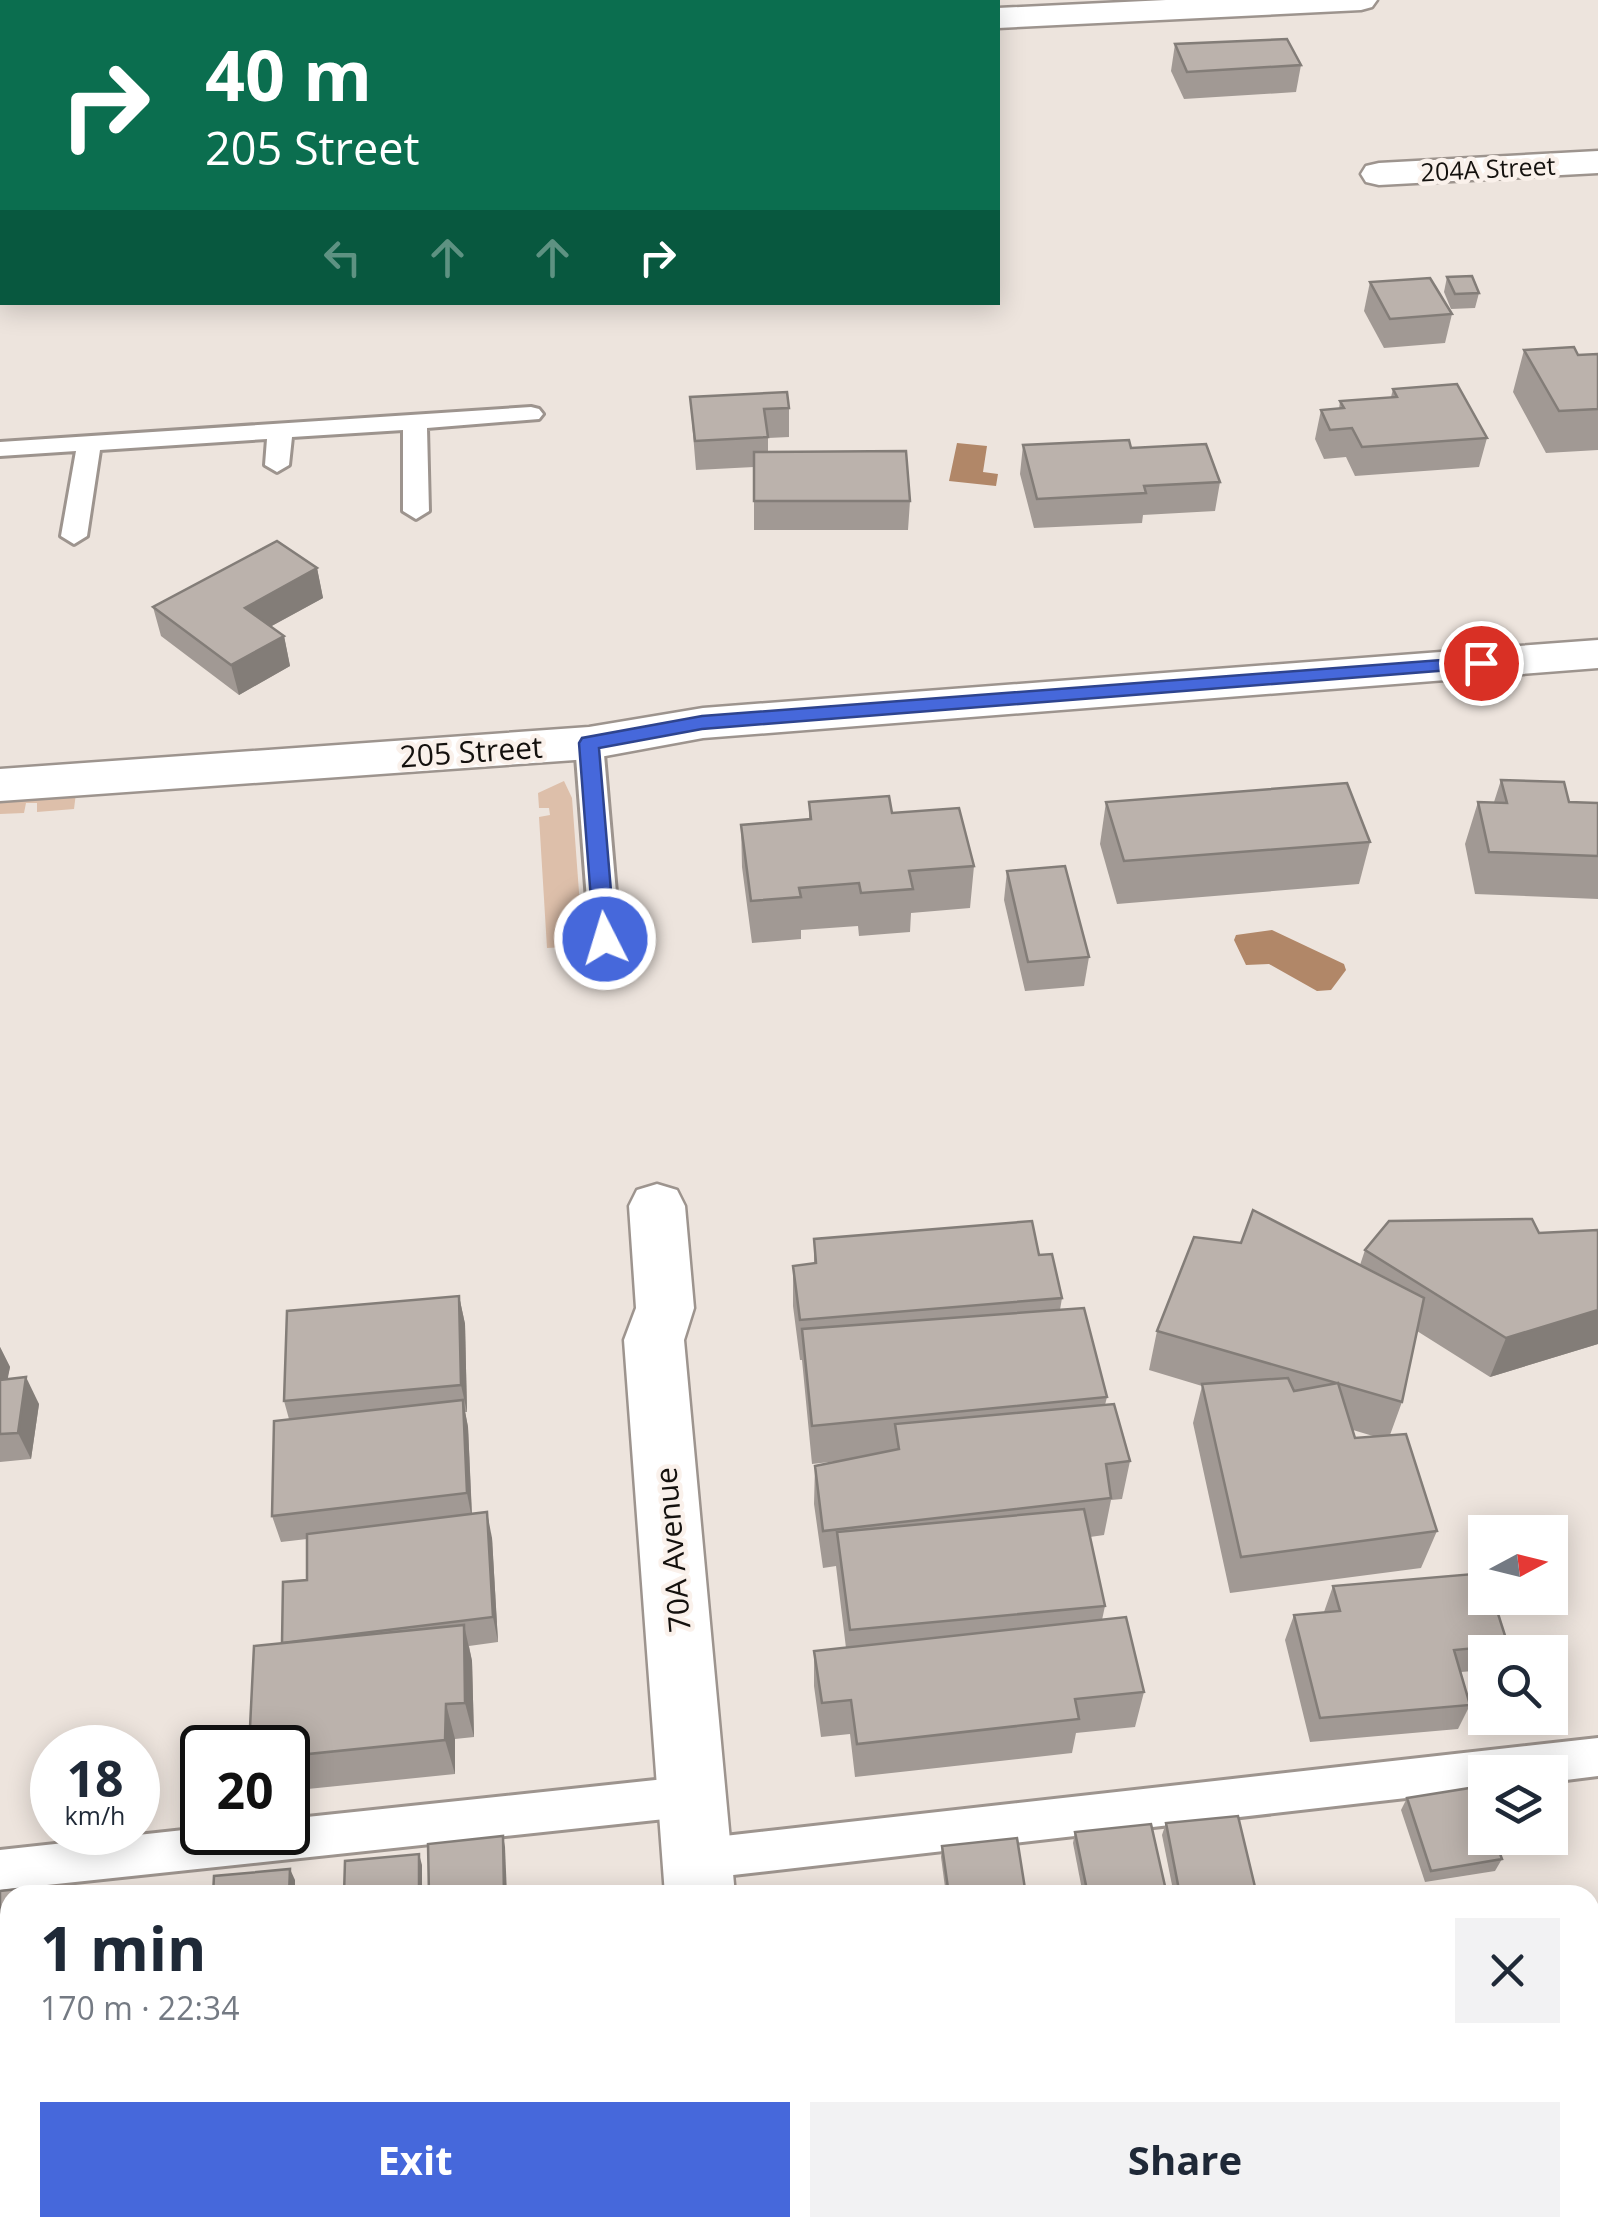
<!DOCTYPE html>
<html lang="en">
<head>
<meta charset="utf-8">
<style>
	:root { --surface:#fff; --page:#f2f2f3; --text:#1f2937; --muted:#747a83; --accent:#4668db }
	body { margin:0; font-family:"Open Sans",sans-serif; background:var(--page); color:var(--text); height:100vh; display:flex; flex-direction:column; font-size:38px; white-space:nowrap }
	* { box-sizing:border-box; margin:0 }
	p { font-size:32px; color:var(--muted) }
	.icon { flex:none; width:55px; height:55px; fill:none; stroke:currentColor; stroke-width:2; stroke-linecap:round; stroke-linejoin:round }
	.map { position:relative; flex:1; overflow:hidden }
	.sheet { position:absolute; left:0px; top:1885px; width:1600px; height:352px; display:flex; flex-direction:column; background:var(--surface); border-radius:30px 30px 0 0; box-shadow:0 5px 25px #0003 }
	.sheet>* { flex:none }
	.guide { position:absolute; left:0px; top:0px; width:1000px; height:305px; box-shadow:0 5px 25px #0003; background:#0b6e4f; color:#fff; overflow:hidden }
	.needle { width:65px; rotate:83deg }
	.buttons { position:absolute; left:1468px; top:1515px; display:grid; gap:20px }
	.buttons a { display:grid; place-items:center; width:100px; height:100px; border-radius:0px; background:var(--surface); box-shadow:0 5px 25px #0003; font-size:50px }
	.speed { position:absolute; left:30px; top:1725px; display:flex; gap:20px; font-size:50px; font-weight:700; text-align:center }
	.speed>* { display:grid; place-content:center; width:130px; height:130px; border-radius:50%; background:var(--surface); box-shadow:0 5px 25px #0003; line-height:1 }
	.speed small { font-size:25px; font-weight:400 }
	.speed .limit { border:5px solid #111; border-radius:15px; background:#fff; color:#111 }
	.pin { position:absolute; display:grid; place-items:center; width:85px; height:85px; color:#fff; margin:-42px; border:5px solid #fff; border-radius:50%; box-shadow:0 2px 10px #0007 }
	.me { position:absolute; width:110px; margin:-55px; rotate:355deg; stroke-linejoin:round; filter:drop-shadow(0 0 8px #0008) }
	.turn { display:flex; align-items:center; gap:35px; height:210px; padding:0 40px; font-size:45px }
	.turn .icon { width:130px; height:130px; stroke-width:2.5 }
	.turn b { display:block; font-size:70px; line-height:85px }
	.lanes { display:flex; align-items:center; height:95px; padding:0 40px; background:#0003; justify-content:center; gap:50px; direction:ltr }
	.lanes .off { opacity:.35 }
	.round { display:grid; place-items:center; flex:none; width:105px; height:105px; border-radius:0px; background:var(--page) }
	.overview { display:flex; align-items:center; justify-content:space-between; height:170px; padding:0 40px }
	h1 { font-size:60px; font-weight:700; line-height:75px }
	.cta { display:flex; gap:20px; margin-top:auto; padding:20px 40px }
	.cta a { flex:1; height:115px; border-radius:0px; background:var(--accent); color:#fff; font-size:40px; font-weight:700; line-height:115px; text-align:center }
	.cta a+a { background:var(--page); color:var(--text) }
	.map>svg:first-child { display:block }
	.green { fill:#ddbfaa }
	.water { fill:#b18768 }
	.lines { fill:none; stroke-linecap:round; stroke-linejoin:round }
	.lane-casing { stroke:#9d948e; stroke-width:6 }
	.street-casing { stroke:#9d948e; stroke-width:5 }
	.secondary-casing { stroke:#9d948e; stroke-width:5 }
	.lane { fill:#fff; fill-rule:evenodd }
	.street { fill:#fff; fill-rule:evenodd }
	.secondary { fill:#fff; fill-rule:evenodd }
	.wall { fill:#a19994; fill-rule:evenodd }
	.shaded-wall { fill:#837d78 }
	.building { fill:#bbb2ac; stroke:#837d78; stroke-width:2.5 }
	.route { fill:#4668db; stroke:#2e448e; stroke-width:2.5 }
	.labels { text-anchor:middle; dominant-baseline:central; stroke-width:9; stroke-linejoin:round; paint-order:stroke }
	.far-street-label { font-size:25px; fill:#14110e; stroke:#faf1eb }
	.street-label { font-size:30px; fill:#14110e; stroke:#faf1eb }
</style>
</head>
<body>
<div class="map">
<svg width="1598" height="2236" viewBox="0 0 1598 2236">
	<rect width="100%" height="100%" fill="#ede4dd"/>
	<g class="green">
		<path d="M564,781L572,798L583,946L547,948L539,817L550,815L549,808H539L538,793Z"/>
		<path d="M76,793L74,809L37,812V803H26L24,813L0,814V799Z"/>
	</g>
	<g class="water">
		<path d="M957,443L987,446L983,472L998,474L996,486L949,481Z"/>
		<path d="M1272,930L1344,964L1346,970L1331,990L1317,991L1269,964L1246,965L1234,940L1236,935Z"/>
	</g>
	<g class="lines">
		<defs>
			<g id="lane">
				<path d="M531,407L539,409L543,414L539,419L427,428L429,511L416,519L403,511V430L292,437L289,465L277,472L265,465L267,439L100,450L87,536L74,544L61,536L76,451L0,456V442Z"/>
				<path d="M589,734L599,736L603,743L620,939L616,947L605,950L594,947L590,939L575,743L579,736Z"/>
				<path d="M1598,1738V1776L1550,1782V1772H1485V1789L698,1879L683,1873L677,1859L683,1845L698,1839Z"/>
				<path d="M693,1776L707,1782L713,1796L707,1810L693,1816L0,1890V1850L202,1828V1832H288V1819Z"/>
			</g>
			<g id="street">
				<path d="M548,0H580L581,2H549Z"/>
				<path d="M1598,151V173L1379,185L1366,182L1361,174L1366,166L1379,163Z"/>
				<path d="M1598,640V668L703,738L589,759L0,801V769L589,727L703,708Z"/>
				<path d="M657,1184L677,1190L685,1206L694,1308L684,1340L735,1895H665L624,1340L636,1308L629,1206L637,1190Z"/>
				<path d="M685,2228H763L764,2236H686Z"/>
			</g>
			<g id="secondary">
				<path d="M1166,0H1377L1372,7L1361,10L998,28V8Z"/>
				<rect x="0" y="62" width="2" height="20"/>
			</g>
		</defs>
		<use href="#lane" class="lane-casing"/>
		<use href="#street" class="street-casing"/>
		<use href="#secondary" class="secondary-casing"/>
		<use href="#lane" class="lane"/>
		<use href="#street" class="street"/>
		<use href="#secondary" class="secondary"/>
	</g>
	<g class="wall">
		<path d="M1175,44L1301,65L1296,92L1184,99L1171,71Z"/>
		<path d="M1447,277L1479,293L1475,308L1451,309L1444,292Z"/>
		<path d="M1370,282L1452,314L1445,343L1384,348L1364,311Z"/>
		<path d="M1524,350L1578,355L1598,354V450L1546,453L1513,392Z"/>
		<path d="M1393,389L1487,438L1479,467L1355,476L1346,457L1324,459L1315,439L1321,410L1339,409L1340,401L1391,397Z"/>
		<path d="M690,397L789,408V437L768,438V452L910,501L908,530H754V467L696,470Z"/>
		<path d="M1023,445L1131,448L1220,482L1215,511L1143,515L1142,523L1034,528L1020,474Z"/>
		<path d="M317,568L323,598L270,627L284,636L290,666L239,695L161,636L153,607Z"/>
		<path d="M1501,780L1569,802L1598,803V899L1475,894L1465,844L1478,802H1494Z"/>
		<path d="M809,802L892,813L974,866L970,908L911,913L910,932L859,936L858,926L801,930V939L752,943L742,867L741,825L809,820Z"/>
		<path d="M1106,802L1370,842L1359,884L1117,904L1100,844Z"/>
		<path d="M1007,871L1089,957L1084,986L1025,991L1004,900Z"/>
		<path d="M1598,1230V1344L1490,1377L1417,1331L1402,1402L1390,1435L1437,1531L1421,1568L1230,1593L1193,1423L1202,1386L1149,1370L1157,1331L1360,1265L1365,1250L1539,1233ZM1353,1430L1373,1436L1355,1438Z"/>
		<path d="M814,1239L1039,1255L1062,1298L1060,1310L1107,1397L1105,1405L1130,1461L1122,1499L1111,1500L1104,1535L1090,1537L1105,1606L1102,1620L1144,1692L1135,1727L1076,1733L1072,1753L855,1777L850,1734L821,1737L814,1686V1651L846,1648L836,1566L823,1568L814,1504L815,1466L838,1461L812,1464L802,1360H800L793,1306V1266L814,1264Z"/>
		<path d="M459,1296L465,1324L467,1412H465L468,1427L472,1514L492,1538L498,1642L469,1646L472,1661L474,1737L455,1739V1774L288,1791V1748L282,1644L307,1580V1539L281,1542L272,1516L289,1419L284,1401Z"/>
		<path d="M0,1347L10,1367L7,1379L39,1404L31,1459L0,1462Z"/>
		<path d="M1333,1586L1508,1645L1504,1652H1485V1670L1461,1672L1470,1705L1458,1729L1310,1742L1285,1640L1294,1615L1324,1612Z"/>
		<path d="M1407,1798L1502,1859L1495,1871L1425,1882L1401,1810Z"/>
		<path d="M1166,1823L1255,1887L1252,1895H1174L1162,1835Z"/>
		<path d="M1075,1832L1167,1895H1083L1073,1843Z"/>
		<path d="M942,1846L1026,1895H946L941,1857Z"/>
		<path d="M27,1888L32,1895H10V1979L0,1980V1891Z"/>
		<path d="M10,1996V2198L0,2188V2019L7,2027Z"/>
	</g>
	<g class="shaded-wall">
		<path d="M317,568L323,598L251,637L245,608Z"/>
		<path d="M284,636L290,666L239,695L231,665Z"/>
		<path d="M459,1296L465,1324L467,1412L461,1385Z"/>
		<path d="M1598,1310V1344L1490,1377L1506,1338Z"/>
		<path d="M0,1347L10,1367L2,1408L0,1403Z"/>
		<path d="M26,1377L39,1404L31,1459L18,1433Z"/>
		<path d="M463,1400L468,1427L472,1519L467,1493Z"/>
		<path d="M487,1512L492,1538L498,1642L493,1617Z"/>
		<path d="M464,1625L472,1661L474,1737L465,1703Z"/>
		<path d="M446,1704L455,1739V1774L445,1740Z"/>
		<path d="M503,1836L505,1847L507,1895H504Z"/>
		<path d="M419,1854L422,1865V1895H419Z"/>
		<path d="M290,1869L295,1880V1895H289Z"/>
		<path d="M0,2019L10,2031L0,2176Z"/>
	</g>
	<g class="building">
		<path d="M1287,39L1301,65L1187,72L1175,44Z"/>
		<path d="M1472,276L1479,293L1455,294L1447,277Z"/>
		<path d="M1430,278L1452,314L1390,319L1370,282Z"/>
		<path d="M1574,347L1578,355L1598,354V409L1559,411L1524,350Z"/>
		<path d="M1457,384L1487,438L1362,447L1352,428L1330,430L1321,410L1344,408L1340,401L1397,397L1393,389Z"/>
		<path d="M787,392L789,408L764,409L768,437L695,441L690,397Z"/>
		<path d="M1129,440L1131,448L1206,444L1220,482L1144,486L1146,493L1037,499L1023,445Z"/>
		<path d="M906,451L910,501H754V452Z"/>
		<path d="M277,541L317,568L245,608L284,636L231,665L153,607Z"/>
		<path d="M1501,780L1564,782L1569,802L1598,803V856L1489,852L1478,802L1507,803Z"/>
		<path d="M1347,783L1370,842L1124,861L1106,802Z"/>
		<path d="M889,796L892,813L959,808L974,866L909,871L913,889L861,893L859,883L799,888L801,897L751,901L741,825L811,819L809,802Z"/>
		<path d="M1065,866L1089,957L1028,962L1007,871Z"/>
		<path d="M1253,1210L1424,1298L1402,1402L1157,1331L1194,1237L1241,1243Z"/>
		<path d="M1532,1219L1539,1233L1598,1230V1310L1506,1338L1365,1250L1389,1221Z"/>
		<path d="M1032,1221L1039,1255L1052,1254L1062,1298L800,1320L793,1266L816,1263L814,1239Z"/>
		<path d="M459,1296L461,1385L284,1401L287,1311Z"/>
		<path d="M1084,1308L1107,1397L812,1426L802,1329Z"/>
		<path d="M26,1377L18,1433L0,1434V1380Z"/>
		<path d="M1288,1378L1294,1391L1338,1383L1355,1438L1406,1434L1437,1531L1241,1557L1202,1384Z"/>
		<path d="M463,1400L467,1493L272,1516L274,1421Z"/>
		<path d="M1114,1404L1130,1461L1106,1464L1111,1498L823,1531L815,1466L899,1449L895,1424Z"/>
		<path d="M1084,1509L1105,1606L850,1630L837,1532Z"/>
		<path d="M487,1512L493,1617L282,1643L283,1582L307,1580V1534Z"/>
		<path d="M1485,1573V1598H1493L1508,1645L1454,1650L1470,1705L1320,1718L1294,1615L1340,1611L1333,1586Z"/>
		<path d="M1126,1617L1144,1692L1075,1699L1079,1719L857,1744L851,1700L822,1703L814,1651Z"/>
		<path d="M464,1625L465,1703L446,1704L445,1740L288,1756V1748H249L254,1646Z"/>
		<path d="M1476,1787L1485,1813V1838H1494L1502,1859L1431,1871L1407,1798Z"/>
		<path d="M1238,1816L1255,1887L1180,1895L1166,1823Z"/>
		<path d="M1151,1824L1167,1895H1088L1075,1832Z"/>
		<path d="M503,1836L504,1895H429L428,1844Z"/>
		<path d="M1017,1838L1026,1895H949L942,1846Z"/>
		<path d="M419,1854V1895H344L345,1861Z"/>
		<path d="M290,1869L289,1895H213L214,1876Z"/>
		<path d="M27,1888V1895H10V1968L0,1969V1891Z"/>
		<path d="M10,1996V2175L0,2176V2086Z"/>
	</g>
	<path class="route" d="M1481,657L1491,663L1488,667L702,729L599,748L615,939L605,947L594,939L579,743L582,738L702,716Z"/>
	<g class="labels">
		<g class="far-street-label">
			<text transform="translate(1488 168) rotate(-3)">204A Street</text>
		</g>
		<g class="street-label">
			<text transform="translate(471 751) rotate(-4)">205 Street</text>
			<text transform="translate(672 1550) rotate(-95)">70A Avenue</text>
		</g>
	</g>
</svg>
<div class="buttons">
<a><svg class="needle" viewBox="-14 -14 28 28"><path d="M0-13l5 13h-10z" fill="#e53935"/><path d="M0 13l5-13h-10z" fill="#747a83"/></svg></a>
<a><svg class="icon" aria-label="search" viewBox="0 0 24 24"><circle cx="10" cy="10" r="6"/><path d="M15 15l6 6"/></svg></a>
<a><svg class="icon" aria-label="layers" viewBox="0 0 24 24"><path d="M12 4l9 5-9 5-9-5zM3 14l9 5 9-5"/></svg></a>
</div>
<div class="speed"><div>18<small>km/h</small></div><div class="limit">20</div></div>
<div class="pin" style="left:1481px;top:663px;background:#d93025"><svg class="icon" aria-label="arrive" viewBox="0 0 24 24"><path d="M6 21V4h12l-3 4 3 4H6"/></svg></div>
<svg class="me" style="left:605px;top:939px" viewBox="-20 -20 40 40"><circle r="17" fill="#4668db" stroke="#fff" stroke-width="3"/><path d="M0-11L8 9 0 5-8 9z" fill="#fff"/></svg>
<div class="guide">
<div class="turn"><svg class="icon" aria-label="right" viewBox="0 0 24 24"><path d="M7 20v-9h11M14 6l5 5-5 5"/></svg><div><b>40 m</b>205 Street</div></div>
<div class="lanes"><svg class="icon off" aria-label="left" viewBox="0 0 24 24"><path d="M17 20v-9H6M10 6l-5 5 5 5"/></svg><svg class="icon off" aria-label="ahead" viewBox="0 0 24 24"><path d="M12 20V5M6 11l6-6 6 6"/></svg><svg class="icon off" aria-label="ahead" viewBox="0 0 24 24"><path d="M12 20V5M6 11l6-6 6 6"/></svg><svg class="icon" aria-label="right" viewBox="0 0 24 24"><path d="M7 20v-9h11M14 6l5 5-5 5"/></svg></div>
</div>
<section class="sheet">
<div class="overview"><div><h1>1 min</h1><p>170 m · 22:34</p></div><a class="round"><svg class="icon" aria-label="close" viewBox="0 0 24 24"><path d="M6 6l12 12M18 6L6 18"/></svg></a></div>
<div class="cta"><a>Exit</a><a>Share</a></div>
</section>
</div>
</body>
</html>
